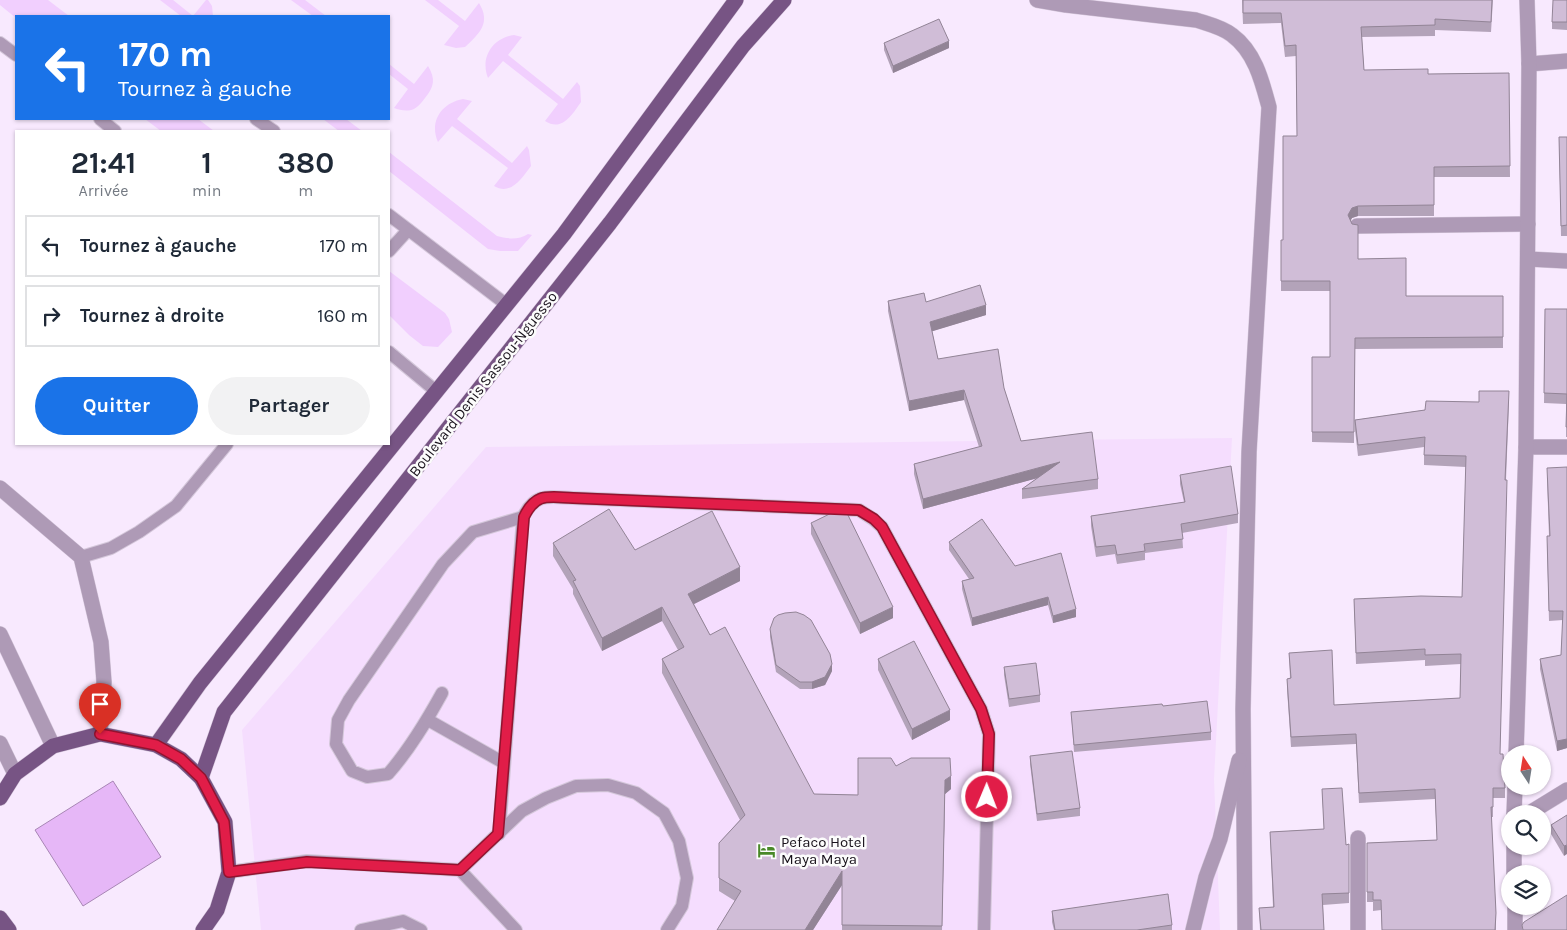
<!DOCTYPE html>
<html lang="fr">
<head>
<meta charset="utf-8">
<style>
	:root { --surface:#fff; --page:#f2f2f3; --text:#1f2937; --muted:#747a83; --line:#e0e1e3; --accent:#1a73e8 }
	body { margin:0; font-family:Karla,sans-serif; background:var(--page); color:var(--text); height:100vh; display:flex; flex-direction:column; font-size:19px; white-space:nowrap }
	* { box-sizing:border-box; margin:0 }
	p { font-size:16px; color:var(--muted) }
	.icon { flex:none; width:28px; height:28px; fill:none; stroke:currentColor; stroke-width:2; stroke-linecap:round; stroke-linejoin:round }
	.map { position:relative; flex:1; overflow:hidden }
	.panel { position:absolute; left:15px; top:130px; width:375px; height:315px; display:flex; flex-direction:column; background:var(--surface); border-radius:0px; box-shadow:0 1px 4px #0004 }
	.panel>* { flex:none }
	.top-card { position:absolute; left:15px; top:15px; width:375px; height:105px; border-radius:0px; box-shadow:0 1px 4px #0004; background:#1a73e8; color:#fff; overflow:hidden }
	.needle { width:32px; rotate:348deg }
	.buttons { position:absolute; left:1501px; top:745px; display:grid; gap:10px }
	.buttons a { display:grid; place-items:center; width:50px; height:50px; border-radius:50%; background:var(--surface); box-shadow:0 1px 4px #0004; font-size:25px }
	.pin { position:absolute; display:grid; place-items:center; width:42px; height:42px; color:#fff; margin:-51px -21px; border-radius:50% 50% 50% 0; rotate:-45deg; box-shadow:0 0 5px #0007 }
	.pin .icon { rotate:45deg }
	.me { position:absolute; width:55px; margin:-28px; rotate:1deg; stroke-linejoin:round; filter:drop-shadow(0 0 4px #0008) }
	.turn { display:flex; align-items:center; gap:18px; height:105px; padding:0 20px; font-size:22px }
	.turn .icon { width:65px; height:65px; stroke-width:2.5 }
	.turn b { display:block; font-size:35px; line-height:42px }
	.eta { display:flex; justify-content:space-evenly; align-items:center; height:85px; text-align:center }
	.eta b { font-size:30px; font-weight:700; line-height:35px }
	.action { display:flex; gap:10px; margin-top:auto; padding:10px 20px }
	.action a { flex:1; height:58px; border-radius:30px; background:var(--accent); color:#fff; font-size:20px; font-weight:700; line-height:58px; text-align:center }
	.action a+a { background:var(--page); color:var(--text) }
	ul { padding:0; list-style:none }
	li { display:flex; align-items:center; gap:15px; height:62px; margin:0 10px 8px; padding:0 10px; border:2px solid var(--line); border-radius:0px }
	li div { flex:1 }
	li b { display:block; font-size:19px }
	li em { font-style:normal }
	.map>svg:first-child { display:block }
	.built { fill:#f5ddfe }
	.green { fill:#f1cffe }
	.water { fill:#e6b7f7; stroke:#a886b5 }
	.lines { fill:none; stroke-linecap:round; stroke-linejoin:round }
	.lane-casing { stroke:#d4c7da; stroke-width:14 }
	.street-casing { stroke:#d4c7da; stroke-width:16 }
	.primary-casing { stroke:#d4c7da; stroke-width:16 }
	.lane { stroke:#ae9ab6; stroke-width:12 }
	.street { stroke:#ae9ab6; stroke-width:15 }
	.primary { stroke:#775484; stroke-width:15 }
	.wall { fill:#b3a3b9 }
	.shaded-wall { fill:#928496 }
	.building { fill:#d0bdd7; stroke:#928496 }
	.route-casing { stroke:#92132f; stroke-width:12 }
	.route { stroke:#e11d48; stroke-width:9 }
	.labels { text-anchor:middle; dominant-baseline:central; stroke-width:5; stroke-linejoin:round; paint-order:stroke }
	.street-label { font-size:15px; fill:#18121b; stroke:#fcfcfc }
	.poi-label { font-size:15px; fill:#18121b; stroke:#fcfcfc; text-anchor:start }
</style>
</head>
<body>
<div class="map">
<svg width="1567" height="930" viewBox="0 0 1567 930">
	<rect width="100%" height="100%" fill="#f8e9fe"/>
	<path class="built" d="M1232,438L1214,779L1220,930H261L242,730L486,447Z"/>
	<g class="green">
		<path d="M0,0H48L69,16H16V18L0,5Z"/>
		<path d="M160,0H173L193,16L206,0H208L212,6L213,16H181Z"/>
		<path d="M291,0H305L326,16H313Z"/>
		<path d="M425,0H438L465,21L479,3C491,23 480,33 465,47L456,48L444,45L459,26Z"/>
		<path d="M514,35L522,37L508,55L563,99L577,82L580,86L581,102C572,115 562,132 545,121L558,104L503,61L488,78C480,58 492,38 514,35Z"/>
		<path d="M389,64L414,84L428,66C436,79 434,87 425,98C422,102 418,107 414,109C407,112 400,110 394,108L408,89L389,74Z"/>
		<path d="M463,99L472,101L457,119L512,163L527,146L529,150L531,166C522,178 511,196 494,186L508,168L452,126L438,142C429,122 441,103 463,99Z"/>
		<path d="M145,119H198L214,131H161Z"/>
		<path d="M323,119H346L362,131H339Z"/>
		<path d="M389,152L497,236C507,239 519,240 528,234L532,235L518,251H500L488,249L389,171Z"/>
		<path d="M389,271L445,313L449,319L452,332L438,347L423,346L409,335L389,315Z"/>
	</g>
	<path class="water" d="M113,781L161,857L83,906L35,830Z"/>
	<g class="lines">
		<defs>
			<g id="lane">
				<path d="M0,43L16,55"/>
				<path d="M100,119L115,131"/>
				<path d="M256,119L274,131"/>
				<path d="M389,215L507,305"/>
				<path d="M389,251L408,230"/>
				<path d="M389,352L437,392"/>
				<path d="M81,557L111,548L139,532L176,506L227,444"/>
				<path d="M442,693C426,722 410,749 388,774L367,777L352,771L336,744L338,720L349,700L443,564L473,532L523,517"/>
				<path d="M428,720L504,763"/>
				<path d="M499,834L523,517C536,492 548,497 573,498L859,510L873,519L882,527L981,709L989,734L984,930"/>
				<path d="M460,870L522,811L546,798L576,786L608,785L636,793L664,813L679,841L687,878L682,906L667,930"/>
				<path d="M229,872L307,861L460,870L516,930"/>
				<path d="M361,930L403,921L421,930"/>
			</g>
			<g id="street">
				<path d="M1037,0L1066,5L1196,20C1208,24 1222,27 1232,35C1255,52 1262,81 1269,107L1249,452L1243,709L1245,930"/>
				<path d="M1529,64L1567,61"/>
				<path d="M1357,226L1528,224"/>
				<path d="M1528,259L1567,261"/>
				<path d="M1526,447H1567"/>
				<path d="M0,488L81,557L101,642L104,682L100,734"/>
				<path d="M0,634L53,746"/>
				<path d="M0,743L15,774"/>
				<path d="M1516,754L1526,447L1529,64L1527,0"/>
				<path d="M1514,814L1515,786"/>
				<path d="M1528,814L1567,790"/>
				<path d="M1514,846V874"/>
				<path d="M1515,906V930"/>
				<path d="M1193,930L1206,877L1220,839L1239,760"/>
				<path d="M1358,930V838"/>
			</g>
			<g id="primary">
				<path d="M156,745L200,683L564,234L736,0"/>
				<path d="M201,778L224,712L610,223L743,46L784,0"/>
				<path d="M0,798L15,774L53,746L100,734L156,745L181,759L201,778L225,822L229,872L217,910L203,930"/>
				<path d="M0,918L9,930"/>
			</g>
		</defs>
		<use href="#lane" class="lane-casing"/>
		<use href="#street" class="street-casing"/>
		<use href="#primary" class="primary-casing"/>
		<use href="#lane" class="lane"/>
		<use href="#street" class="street"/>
		<use href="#primary" class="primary"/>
	</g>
	<g class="wall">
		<path d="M1242,0H1493L1491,32L1435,30V36L1362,37L1364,70L1428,74L1509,73L1510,177H1434V216H1358L1352,218L1350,221L1358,259L1406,296H1503V348L1355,349L1354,443L1312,442V357H1330V291H1281V240H1283L1297,136L1296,56L1285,57L1281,23L1243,24Z"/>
		<path d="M1567,0V30L1552,29V22Z"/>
		<path d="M884,43L949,48L893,73L884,50Z"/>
		<path d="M1559,137H1567V236H1561Z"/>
		<path d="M888,301L926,302L986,315L932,331L938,359L1004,388L1021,441L1098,479V489L1022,499V489L1037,478L923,509L914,474V464L979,447L964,400L909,411L888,311Z"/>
		<path d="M1545,309H1567V437H1566V404L1544,403Z"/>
		<path d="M1479,402H1509L1506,480L1500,754L1505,788V798H1493V817H1491L1496,913V930H1382L1381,910L1373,911V902H1367V843L1437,840L1435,799L1359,803L1356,744L1291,747L1287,689V679L1290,678L1289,653L1334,705L1460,698L1461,664L1425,666V660L1356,664L1354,599L1462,597L1466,467L1424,465V447L1358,456L1355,430V420Z"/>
		<path d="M1567,467V748L1557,751L1540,669V659L1561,655L1563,620L1549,621L1547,546L1549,536L1547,478Z"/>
		<path d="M1180,475L1238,514V523L1182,533L1183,548L1145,553V560L1117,564L1115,554L1096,557L1091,526V516L1184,502L1180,484Z"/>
		<path d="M811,523L893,618L860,634L811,534Z"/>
		<path d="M949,542L1015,566L1076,617L1053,623L1048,605L972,626L962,589V581L969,579L949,550Z"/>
		<path d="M553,543L635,550L740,581L694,604L710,635L814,794L858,795L896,766L951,789L945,794L942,930H842V885L813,930H717L735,901L719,891V843L740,820L662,673V659L678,650L662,621L602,651L573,594V589L553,556Z"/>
		<path d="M770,629L832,671L825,685L812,689H800L776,672L770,637Z"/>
		<path d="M878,659L950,720L912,740L878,670Z"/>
		<path d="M1004,667L1040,695V702L1009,707L1004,675Z"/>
		<path d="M1163,706L1211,732V740L1074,752L1071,712Z"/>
		<path d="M1030,756L1080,808V816L1037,821L1030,764Z"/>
		<path d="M1322,789L1346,845L1349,844V903L1323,905L1324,930H1260L1259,908L1273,907L1270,832L1324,829Z"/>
		<path d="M1567,815L1564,856L1551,834V825Z"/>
		<path d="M1052,911L1172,925V930H1054L1052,922Z"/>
	</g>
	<g class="shaded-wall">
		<path d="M949,41V48L893,73V66Z"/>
		<path d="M1358,206V216L1352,218L1348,226V215L1352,208Z"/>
		<path d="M986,305V315L930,332V322Z"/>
		<path d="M964,390V400L909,411V401Z"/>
		<path d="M1060,462V472L923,509V499Z"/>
		<path d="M740,567V581L688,607V594Z"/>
		<path d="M1048,597V605L972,626V618Z"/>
		<path d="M662,607V621L602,651V638Z"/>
		<path d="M893,607V618L860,634V623Z"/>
		<path d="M1076,609V617L1053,623V616Z"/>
		<path d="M832,664V671L825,685L812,689V682Z"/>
		<path d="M950,710V720L912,740V729Z"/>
		<path d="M1567,739V748L1557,751V741Z"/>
		<path d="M951,776V789L945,794L942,930L945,780Z"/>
		<path d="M1567,845V854L1564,856V846Z"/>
		<path d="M842,871V885L813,930H805Z"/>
	</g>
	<g class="building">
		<path d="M1243,0H1492L1491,22L1435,19V25L1361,27L1364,70L1428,69V74L1509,73L1510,166L1434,167V205L1358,206L1352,208L1348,215L1352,224L1358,225V259L1406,258V296H1503V337L1355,338L1354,432H1312V357H1330V281H1281V240H1283V136H1297L1296,45L1285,46L1281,13H1243Z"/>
		<path d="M1553,0H1567V22H1552Z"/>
		<path d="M939,19L949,41L893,66L884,43Z"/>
		<path d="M1559,137H1567V225L1561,226Z"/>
		<path d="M980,285L986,305L930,322L938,359L998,349L1004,388L1021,441L1092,432L1098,479L1022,489L1060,462L923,499L914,464L982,446L964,390L909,401L888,301L924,293L926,302Z"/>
		<path d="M1545,309H1567V427H1566L1567,394L1544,393Z"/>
		<path d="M1479,391H1509L1505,480H1507L1500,754H1503L1505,788H1493V807H1491L1496,913L1495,930H1382L1381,900H1373V892H1367V843L1437,840L1435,789L1359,793L1356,734L1291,737L1287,679L1291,678L1289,653L1332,650L1334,705L1460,698L1461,654L1425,655V649L1356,653L1354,599L1421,596L1462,597L1466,456L1424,455L1425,437L1358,445L1355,420L1425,410L1426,401L1479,402Z"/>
		<path d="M1231,466L1238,514L1181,524L1183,539L1144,544L1145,551L1117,555L1115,545L1096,547L1091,516L1185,502L1180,475Z"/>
		<path d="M1567,467V739L1557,741L1540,659L1561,655L1563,611H1549L1547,536H1550L1547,468Z"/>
		<path d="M844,507L893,607L860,623L811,523Z"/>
		<path d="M609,509L635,550L712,511L740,567L688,594L710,635L725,627L814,794L858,795V758H891L896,766L911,758H950L951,776L945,780L942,926L842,925V871L805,930H717L741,891L719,878V843L745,815L662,659L684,647L662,607L602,638L573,581L576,580L553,543Z"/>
		<path d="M982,519L1015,566L1061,553L1076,609L1053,616L1048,597L972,618L962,581L974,578L949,542Z"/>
		<path d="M796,612L804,615L811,620L830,654L832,664L825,677L812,682H800L776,665L770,629L774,618L778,615L785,613Z"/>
		<path d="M914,641L950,710L912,729L878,659Z"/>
		<path d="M1036,663L1040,695L1009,699L1004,667Z"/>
		<path d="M1207,701L1211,732L1074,745L1071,712L1162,704L1163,706Z"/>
		<path d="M1072,751L1080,808L1037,814L1030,756Z"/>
		<path d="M1342,788L1346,845L1349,844V893L1322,894L1324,930H1261L1259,908L1274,907L1270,832L1324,829L1322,789Z"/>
		<path d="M1567,815V845L1564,846L1551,825Z"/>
		<path d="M1168,894L1172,925L1137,930H1055L1052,911Z"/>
		<path d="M1567,895V930H1523L1522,925L1524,922Z"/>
	</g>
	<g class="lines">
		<defs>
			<path id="route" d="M100,734L156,745L181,759L201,778L224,822L229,872L307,862L460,870L498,834L524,517C536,492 548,497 573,498L859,510L874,519L882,527L981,709L989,734L987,797"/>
		</defs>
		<use href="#route" class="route-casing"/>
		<use href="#route" class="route"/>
	</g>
	<defs>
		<symbol id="hotel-bare" viewBox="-9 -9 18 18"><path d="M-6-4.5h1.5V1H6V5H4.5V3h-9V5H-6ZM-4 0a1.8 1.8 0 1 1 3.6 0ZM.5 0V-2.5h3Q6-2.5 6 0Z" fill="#498828" stroke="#fcfcfc" stroke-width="2.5" paint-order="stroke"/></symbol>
	</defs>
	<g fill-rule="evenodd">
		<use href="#hotel-bare" x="754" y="838" width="25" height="25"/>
	</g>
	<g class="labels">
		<g class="street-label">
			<text transform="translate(483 384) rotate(-52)">Boulevard Denis Sassou-Nguesso</text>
		</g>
		<g class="poi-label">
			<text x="781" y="842">Pefaco Hotel<tspan x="781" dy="17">Maya Maya</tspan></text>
		</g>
	</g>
</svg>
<div class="buttons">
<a><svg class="needle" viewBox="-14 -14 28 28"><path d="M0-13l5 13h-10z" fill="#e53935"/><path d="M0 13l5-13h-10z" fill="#747a83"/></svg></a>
<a><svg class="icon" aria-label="search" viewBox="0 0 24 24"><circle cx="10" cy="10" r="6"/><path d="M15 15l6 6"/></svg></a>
<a><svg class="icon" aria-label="layers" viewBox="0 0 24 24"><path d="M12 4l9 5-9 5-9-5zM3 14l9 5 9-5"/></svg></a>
</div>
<div class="pin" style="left:100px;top:734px;background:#d93025"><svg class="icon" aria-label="arrive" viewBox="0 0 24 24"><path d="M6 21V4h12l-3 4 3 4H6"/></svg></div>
<svg class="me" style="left:987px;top:797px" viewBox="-20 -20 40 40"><circle r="17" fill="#e11d48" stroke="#fff" stroke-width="3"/><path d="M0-11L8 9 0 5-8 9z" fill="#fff"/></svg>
<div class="top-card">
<div class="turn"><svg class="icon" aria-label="left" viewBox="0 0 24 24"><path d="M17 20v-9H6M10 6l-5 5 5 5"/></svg><div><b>170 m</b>Tournez à gauche</div></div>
</div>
<section class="panel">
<div class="eta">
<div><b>21:41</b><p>Arrivée</p></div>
<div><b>1</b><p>min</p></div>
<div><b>380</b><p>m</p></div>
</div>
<ul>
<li><svg class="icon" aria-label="left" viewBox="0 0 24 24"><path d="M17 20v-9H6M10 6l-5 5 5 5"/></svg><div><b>Tournez à gauche</b></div><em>170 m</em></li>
<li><svg class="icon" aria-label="right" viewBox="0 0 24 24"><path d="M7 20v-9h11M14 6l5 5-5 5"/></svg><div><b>Tournez à droite</b></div><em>160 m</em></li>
</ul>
<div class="action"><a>Quitter</a><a>Partager</a></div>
</section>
</div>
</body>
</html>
